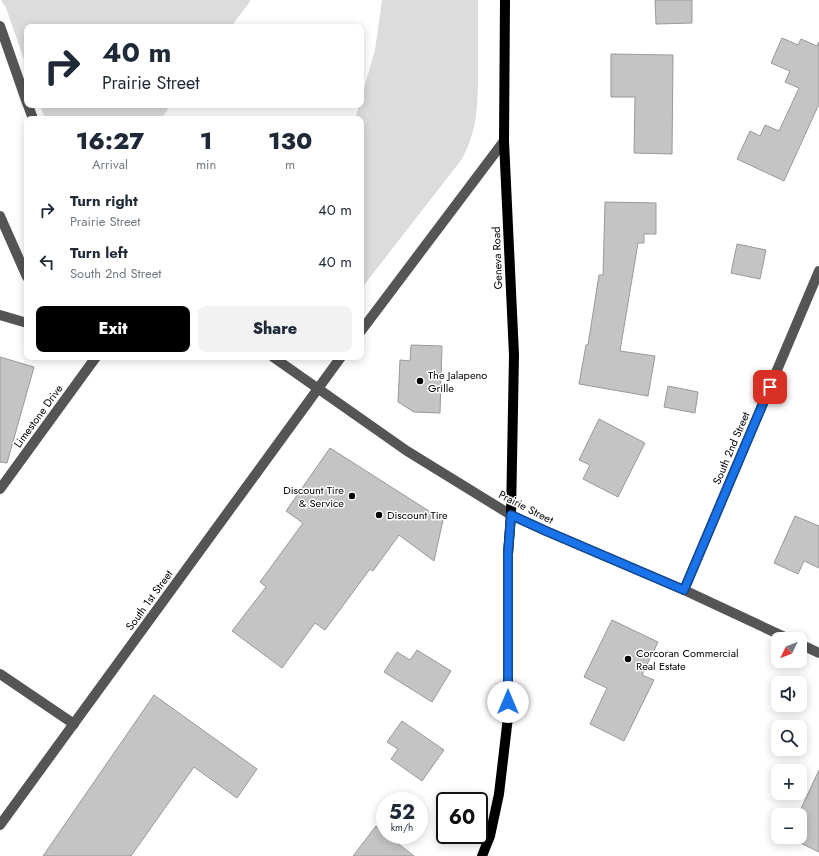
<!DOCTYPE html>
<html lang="en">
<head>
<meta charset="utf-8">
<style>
	:root { --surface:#fff; --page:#f2f2f3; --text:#1f2937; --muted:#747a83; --accent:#000 }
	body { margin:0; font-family:Jost,sans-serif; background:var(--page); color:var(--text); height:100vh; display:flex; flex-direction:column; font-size:15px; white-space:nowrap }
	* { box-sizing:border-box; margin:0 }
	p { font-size:13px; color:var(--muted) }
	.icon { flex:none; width:22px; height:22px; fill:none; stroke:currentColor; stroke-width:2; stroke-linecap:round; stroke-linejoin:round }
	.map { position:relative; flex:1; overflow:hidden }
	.details { position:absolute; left:24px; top:116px; width:340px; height:244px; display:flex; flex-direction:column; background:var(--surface); border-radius:8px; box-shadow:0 2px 10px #0003 }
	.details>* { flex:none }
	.guide { position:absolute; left:24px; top:24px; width:340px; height:84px; border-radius:8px; box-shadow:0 2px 10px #0003; background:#fff; color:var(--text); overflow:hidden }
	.needle { width:26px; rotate:227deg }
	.buttons { position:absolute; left:771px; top:632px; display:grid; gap:8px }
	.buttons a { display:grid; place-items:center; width:36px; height:36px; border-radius:8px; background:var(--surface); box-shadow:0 2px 10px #0003; font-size:20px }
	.speed { position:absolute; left:376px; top:792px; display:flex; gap:8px; font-size:20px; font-weight:700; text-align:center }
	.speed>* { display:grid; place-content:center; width:52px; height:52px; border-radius:50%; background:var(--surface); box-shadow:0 2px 10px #0003; line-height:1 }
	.speed small { font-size:10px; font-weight:400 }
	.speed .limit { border:2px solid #111; border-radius:6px; background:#fff; color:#111 }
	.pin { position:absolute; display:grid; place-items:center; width:34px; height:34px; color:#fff; margin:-17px; border-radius:8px; box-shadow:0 2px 6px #0006 }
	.me { position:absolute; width:44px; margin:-22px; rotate:0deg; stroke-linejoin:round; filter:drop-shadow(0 0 3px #0008) }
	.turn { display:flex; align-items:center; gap:14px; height:84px; padding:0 12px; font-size:18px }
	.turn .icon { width:52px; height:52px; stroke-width:2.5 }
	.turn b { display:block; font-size:28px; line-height:34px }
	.eta { display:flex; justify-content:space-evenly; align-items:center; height:68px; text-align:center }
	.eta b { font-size:24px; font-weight:800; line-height:28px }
	.action { display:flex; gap:8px; margin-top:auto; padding:8px 12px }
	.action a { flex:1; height:46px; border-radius:8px; background:var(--accent); color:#fff; font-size:16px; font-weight:800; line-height:46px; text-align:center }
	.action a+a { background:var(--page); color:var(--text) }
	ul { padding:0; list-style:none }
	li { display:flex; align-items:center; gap:12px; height:52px; padding:0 12px }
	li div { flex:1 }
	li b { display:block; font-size:15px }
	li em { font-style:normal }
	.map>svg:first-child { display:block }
	.green { fill:#dcdcdc }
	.building { fill:#c4c4c4; stroke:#999 }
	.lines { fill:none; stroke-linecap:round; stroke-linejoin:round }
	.minor { stroke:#555; stroke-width:10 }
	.major { stroke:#000; stroke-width:10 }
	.route-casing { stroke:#114b97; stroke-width:10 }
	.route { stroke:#1a73e8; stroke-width:7 }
	.poi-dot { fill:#000; stroke:#fff; stroke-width:1.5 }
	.labels { text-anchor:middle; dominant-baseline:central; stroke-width:3; stroke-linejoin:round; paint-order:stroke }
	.street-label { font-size:11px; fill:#000; stroke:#fff }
	.poi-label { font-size:11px; fill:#000; stroke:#fff; text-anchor:start }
</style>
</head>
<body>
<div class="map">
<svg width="819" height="856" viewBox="0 0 819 856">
	<rect width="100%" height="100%" fill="#fff"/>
	<g class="green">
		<path d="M1,0H251L231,27H27V68L6,8Z"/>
		<path d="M382,0H478C478,21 478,43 478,64C478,99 479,128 462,159L361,289V119H355L359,105H361V99L375,50Z"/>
		<path d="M40,105H171L161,119H45Z"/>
	</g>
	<g class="building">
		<path d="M655,0H692V23L656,24Z"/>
		<path d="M782,38L798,45L801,39L817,46L819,42V104L784,181L737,159L750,131L760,136L765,125L779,131L799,88L785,82L790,71L771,63Z"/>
		<path d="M611,54L673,55L672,154L634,153L635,97H611Z"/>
		<path d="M605,202L656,203V234H644V243H638L620,351L655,356L648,396L579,384L586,345H588L599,275H603Z"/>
		<path d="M737,244L766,250L760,279L731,273Z"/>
		<path d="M411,345L442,346L440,413L414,412L398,402L400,360L410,361Z"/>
		<path d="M0,357L34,367L7,463L0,462Z"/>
		<path d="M668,386L698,392L695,413L664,407Z"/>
		<path d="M599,419L645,443L618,497L583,479L590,465L579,460Z"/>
		<path d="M330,448L443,520L434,561L399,535L373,571L370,569L325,630L315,623L282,668L232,631L266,587L260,582L303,523L286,511Z"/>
		<path d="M795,516L819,526V568L804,561L798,574L774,563Z"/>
		<path d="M612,620L658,642L642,675L654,680L624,741L590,724L607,688L584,677Z"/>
		<path d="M417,650L451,671L432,702L384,672L397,652L410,660Z"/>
		<path d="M154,695L257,769L237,798L194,767L131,856H43Z"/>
		<path d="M402,721L444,750L422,781L391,759L398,749L387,742Z"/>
		<path d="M819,770V852L788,837H800V815H798Z"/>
		<path d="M376,826L385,833V835H387L414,856H353Z"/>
	</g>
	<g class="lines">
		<g class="minor">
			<path d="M0,26L27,103"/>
			<path d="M28,105L33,119"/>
			<path d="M0,216L27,277"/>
			<path d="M0,315L27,323"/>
			<path d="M361,331L504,141"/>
			<path d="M273,357L407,451L511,515L546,531L684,590L789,639"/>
			<path d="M0,489L96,357"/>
			<path d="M684,590L819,271"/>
			<path d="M800,644L819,653"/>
			<path d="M0,674L74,724"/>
			<path d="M0,825L341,357"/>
		</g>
		<path class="major" d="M482,856L490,836L499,794L508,717V554L511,515L514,355L504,141L505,0"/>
	</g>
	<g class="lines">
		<defs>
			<path id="route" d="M508,702V554L511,515L546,531L684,590L770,387"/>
		</defs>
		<use href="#route" class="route-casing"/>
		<use href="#route" class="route"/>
	</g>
	<g class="poi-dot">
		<circle cx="420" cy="381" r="4"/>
		<circle cx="352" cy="496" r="4"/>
		<circle cx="379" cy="515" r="4"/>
		<circle cx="628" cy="659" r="4"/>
	</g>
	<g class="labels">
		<g class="street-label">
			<text transform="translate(497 258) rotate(-92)">Geneva Road</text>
			<text transform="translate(38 416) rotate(-54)">Limestone Drive</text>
			<text transform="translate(731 448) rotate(-67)">South 2nd Street</text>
			<text transform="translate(526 507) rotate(27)">Prairie Street</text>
			<text transform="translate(149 600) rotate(-54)">South 1st Street</text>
		</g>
		<g class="poi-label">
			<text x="428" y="375">The Jalapeno<tspan x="428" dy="13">Grille</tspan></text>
			<text x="344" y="490" text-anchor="end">Discount Tire<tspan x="344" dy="13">&amp; Service</tspan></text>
			<text x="387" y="515">Discount Tire</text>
			<text x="636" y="653">Corcoran Commercial<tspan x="636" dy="13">Real Estate</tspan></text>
		</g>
	</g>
</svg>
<div class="buttons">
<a><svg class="needle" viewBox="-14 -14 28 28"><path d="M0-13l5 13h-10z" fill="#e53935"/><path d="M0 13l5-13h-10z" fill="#747a83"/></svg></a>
<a><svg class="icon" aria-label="sound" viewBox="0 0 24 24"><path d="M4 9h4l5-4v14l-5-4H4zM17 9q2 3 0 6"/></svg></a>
<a><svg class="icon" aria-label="search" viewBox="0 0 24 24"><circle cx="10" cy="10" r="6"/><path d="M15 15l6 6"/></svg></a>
<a>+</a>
<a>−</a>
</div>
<div class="speed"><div>52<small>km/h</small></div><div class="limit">60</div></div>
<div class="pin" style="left:770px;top:387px;background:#d93025"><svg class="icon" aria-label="arrive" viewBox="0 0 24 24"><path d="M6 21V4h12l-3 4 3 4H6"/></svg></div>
<svg class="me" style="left:508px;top:702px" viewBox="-20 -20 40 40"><circle r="19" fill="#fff"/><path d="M0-13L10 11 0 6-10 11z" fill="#1a73e8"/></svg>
<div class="guide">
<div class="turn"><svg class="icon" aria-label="right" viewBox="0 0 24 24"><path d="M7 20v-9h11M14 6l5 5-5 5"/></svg><div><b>40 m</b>Prairie Street</div></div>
</div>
<section class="details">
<div class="eta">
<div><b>16:27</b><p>Arrival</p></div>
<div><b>1</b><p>min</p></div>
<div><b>130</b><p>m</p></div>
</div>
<ul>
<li><svg class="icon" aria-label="right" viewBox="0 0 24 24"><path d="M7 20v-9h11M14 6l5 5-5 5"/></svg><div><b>Turn right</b><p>Prairie Street</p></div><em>40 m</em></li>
<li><svg class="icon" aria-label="left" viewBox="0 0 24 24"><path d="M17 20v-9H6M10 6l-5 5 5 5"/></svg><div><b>Turn left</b><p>South 2nd Street</p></div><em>40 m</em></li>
</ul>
<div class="action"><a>Exit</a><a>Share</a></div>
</section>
</div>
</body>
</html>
